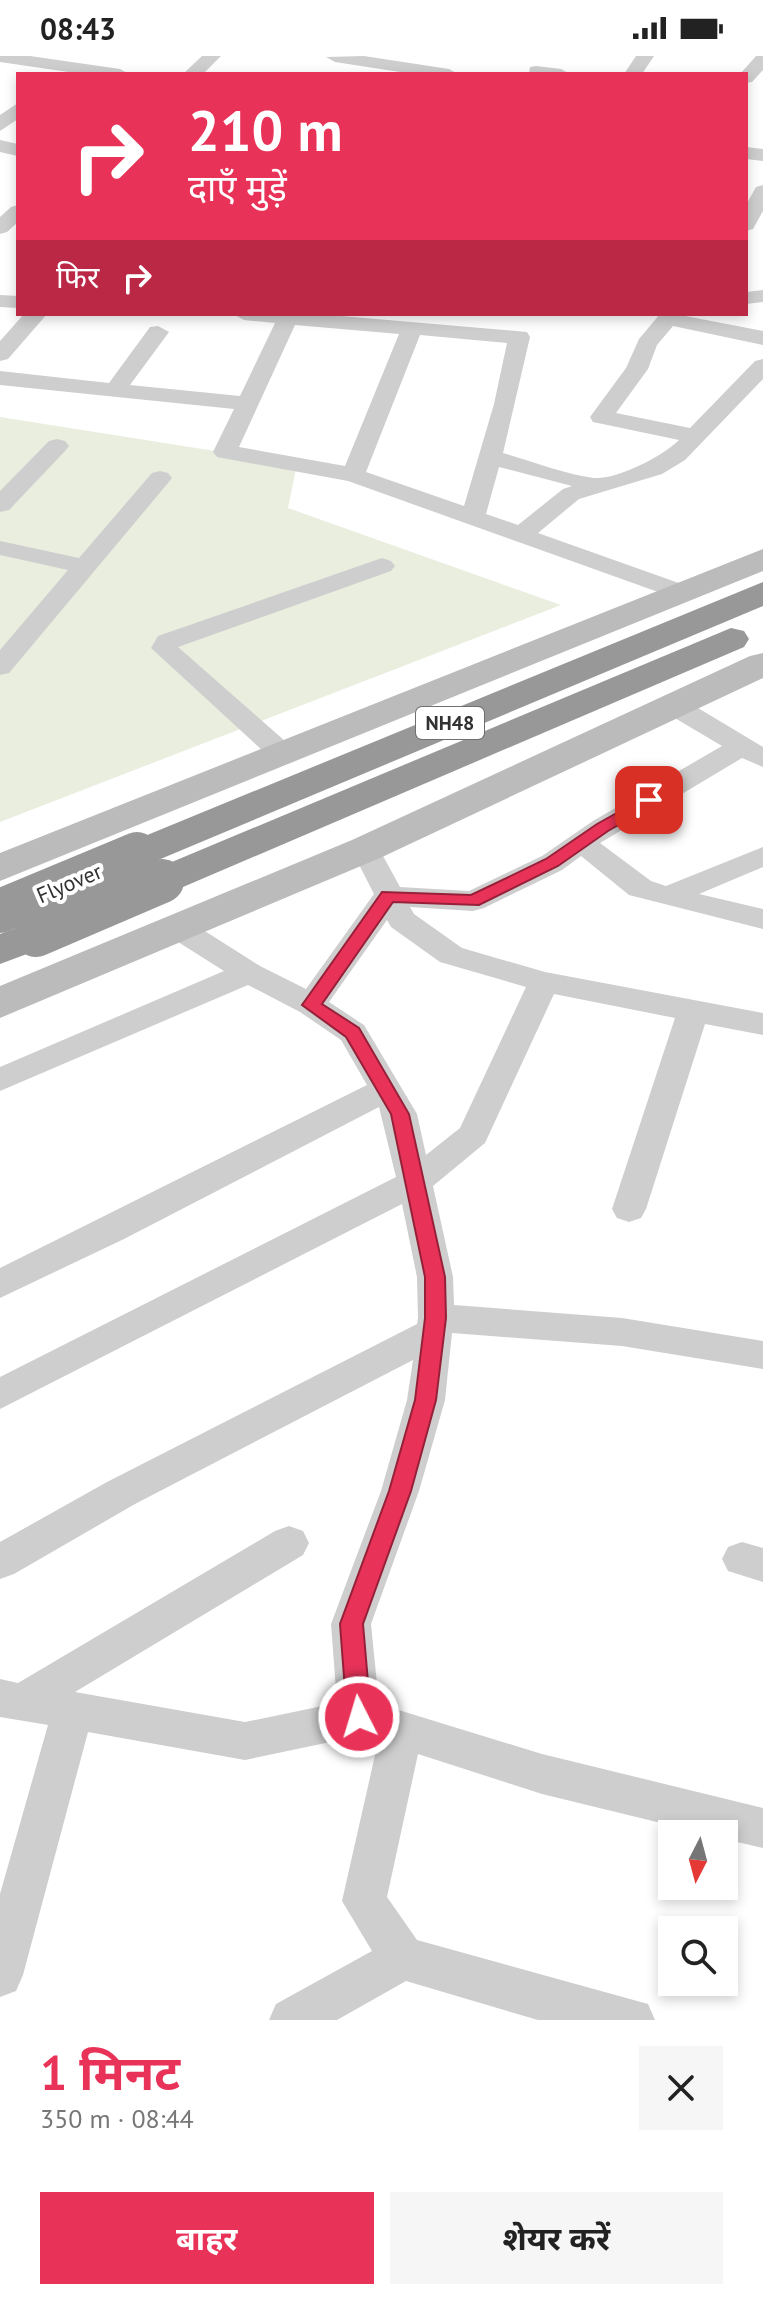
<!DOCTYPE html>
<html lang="hi">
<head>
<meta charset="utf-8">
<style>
	:root { --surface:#fff; --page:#f6f6f6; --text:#222; --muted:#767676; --accent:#e93258 }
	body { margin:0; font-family:"PT Sans","Noto Sans Devanagari",sans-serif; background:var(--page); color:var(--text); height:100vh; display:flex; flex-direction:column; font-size:30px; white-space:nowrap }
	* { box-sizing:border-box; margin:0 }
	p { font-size:26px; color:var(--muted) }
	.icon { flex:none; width:44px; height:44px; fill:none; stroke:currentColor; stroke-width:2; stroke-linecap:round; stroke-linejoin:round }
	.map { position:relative; height:1964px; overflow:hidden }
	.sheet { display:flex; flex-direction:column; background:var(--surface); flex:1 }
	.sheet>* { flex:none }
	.guide { position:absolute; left:16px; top:16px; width:732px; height:244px; border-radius:0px; box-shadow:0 4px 12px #0003; background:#e93258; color:#fff; overflow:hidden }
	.needle { width:52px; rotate:186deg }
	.controls { position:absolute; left:658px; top:1764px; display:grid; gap:16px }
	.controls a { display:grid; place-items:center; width:80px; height:80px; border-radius:0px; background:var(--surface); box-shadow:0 4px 12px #0003; font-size:40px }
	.pin { position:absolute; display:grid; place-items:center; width:68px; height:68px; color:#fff; margin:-34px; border-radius:16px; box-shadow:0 4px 12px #0006 }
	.me { position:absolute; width:88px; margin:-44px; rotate:355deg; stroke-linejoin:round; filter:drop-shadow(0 0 6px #0008) }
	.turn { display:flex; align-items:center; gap:28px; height:168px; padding:0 40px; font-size:36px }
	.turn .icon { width:104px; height:104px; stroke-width:2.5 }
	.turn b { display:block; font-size:56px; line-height:68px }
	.then { display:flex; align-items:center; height:76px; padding:0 40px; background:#0003; gap:16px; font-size:30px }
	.round { display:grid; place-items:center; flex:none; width:84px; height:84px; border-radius:0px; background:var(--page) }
	.overview { display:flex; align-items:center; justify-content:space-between; height:136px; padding:0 40px }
	h1 { font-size:48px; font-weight:700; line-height:60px; color:var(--accent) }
	.button { display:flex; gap:16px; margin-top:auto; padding:16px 40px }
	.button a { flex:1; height:92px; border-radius:0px; background:var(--accent); color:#fff; font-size:32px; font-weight:700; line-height:92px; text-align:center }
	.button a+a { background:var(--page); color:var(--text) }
	.status { display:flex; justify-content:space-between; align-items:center; height:56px; padding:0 40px; background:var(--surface); direction:ltr }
	.status svg { height:22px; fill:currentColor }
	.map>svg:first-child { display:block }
	.green { fill:#e9eedf }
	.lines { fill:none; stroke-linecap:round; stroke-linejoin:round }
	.street { fill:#cecece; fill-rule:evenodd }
	.secondary { fill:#bbb; fill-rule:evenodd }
	.highway { fill:#989898; fill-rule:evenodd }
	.highway-bridge { stroke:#989898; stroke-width:44 }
	.route { fill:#e93258; stroke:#972039; stroke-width:2 }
	.labels { text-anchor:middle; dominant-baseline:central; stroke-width:8; stroke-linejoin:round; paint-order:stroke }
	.shield { fill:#fff; stroke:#6f6f6f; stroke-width:2 }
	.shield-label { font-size:20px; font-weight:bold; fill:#313131 }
	.street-label { font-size:22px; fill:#313131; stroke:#fff }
</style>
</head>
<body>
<div class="status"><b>08:43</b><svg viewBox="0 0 49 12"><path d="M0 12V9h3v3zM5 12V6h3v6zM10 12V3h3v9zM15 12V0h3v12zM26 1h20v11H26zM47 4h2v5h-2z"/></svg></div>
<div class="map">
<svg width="763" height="1964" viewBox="0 0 763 1964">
	<rect width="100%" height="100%" fill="#fff"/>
	<path class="green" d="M0,361L297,408L288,452L561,549L0,766Z"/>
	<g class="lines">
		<g class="street">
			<path d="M0,0H30L120,13L129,18H82L0,6Z"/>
			<path d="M202,0H221L203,18H183Z"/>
			<path d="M364,0L449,13L458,18H413L335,6L326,1Z"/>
			<path d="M636,0H654L642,18H624Z"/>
			<path d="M756,0H763V14L752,26L746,27V18H740Z"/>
			<path d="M536,10L561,13L570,18H529L530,11Z"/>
			<path d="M18,47V63L0,75V59Z"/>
			<path d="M0,84L18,88V100L0,96Z"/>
			<path d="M746,91L763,93V105L746,103Z"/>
			<path d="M763,129V155L753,173L746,175V149L756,131Z"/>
			<path d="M18,149V166L7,176L0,178V161L11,151Z"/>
			<path d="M763,234V246L746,248V236Z"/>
			<path d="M0,239L18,240V252L0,251Z"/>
			<path d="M24,258H47L8,303L0,305V285Z"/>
			<path d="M233,258H318L527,276L530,281L503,397C532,405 564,418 594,422C617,424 663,400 679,384L593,366L590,361L626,312L639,283L660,258H675L763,275V289L673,270L657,289L648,313L616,357L690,372L755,305L763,303V323L685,404L662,418L579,443L538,477L690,531L694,536L690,541H672L348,425L217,401L213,396L234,353L0,329V315L109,327L150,271L158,270L169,276L130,329L240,340L275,267L244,264ZM295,269L399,278L345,410L239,391ZM420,279L507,287L494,348L464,450L366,416ZM499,411L572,430L563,433L518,469L486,458Z"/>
			<path d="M57,383L65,385L69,390L65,395L9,454L0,456V435L49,385Z"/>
			<path d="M160,415L168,417L172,422L168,427L9,617L0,619V594L68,514L0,499V485L79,502L152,417Z"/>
			<path d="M382,502L391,505L395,510L391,515L178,591L294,693L298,699L294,705L284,707L274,705L151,592L158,580Z"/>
			<path d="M673,641L683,643L763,691V711L742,702L600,787L651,825L666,830L763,791V811L699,838L763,853V873L629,839L581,800L562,814L484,852L473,855L410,851L414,858L462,892L545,916L763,957V979L705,968L646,1153L641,1162L629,1166L617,1162L612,1153L675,962L554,938L485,1087L433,1130L453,1221L454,1249L622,1262L763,1285V1313L622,1290L452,1277L445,1344L419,1435L371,1568L379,1648L542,1698L763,1752V1792L724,1783V1778H706L542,1738L418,1698L387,1841L417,1884L648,1948L655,1964H538L406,1925L337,1964H269L276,1948L372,1895L342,1845L378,1686L359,1680L245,1704L88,1676L23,1919L16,1935L0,1941V1838L48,1669L0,1661V1623L18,1627L275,1475L289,1470L303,1475L309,1487L303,1499L75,1636L245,1666L337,1647L331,1568L381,1435L407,1344L413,1304L135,1448L14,1518L0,1523V1486L107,1426L417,1268L418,1262L417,1221L402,1148L0,1353V1321L396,1121L379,1051L124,1183L0,1242V1212L367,1029L341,984L300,956L248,929L0,1035V1011L224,915L167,879L163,872L167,865L178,862L189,865L260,910L306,933L374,838L351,793L356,787L366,784L376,787L400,831L469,835L542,800L593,765L722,690L663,655L659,649L663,643ZM387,864L391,871L440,906L526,931L460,1072L426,1099L417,1058L364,969L329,946Z"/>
			<path d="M742,1486L763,1492V1526L728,1515L722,1503L728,1491Z"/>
		</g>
		<g class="secondary">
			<path d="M763,493V515L0,825V797Z"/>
			<path d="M763,597V622L380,802L0,962V930L352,784L750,600Z"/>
		</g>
		<g class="highway">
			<path d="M763,526V550L151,807L137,811L123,807L117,798L123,789Z"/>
			<path d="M731,572L744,575L749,583L744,591L176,834L162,838L148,834L142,825L148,816Z"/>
			<path d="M36,865L51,869L57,879L51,889L0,908V878Z"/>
		</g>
		<g class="highway-bridge">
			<path d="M0,855L137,798"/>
			<path d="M36,879L162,825"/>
		</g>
	</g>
	<path class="route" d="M649,739L655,741V748L608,775L558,810L479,849L393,846L322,948L359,972L409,1058L445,1221L446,1262L436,1344L411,1435L363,1568L371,1661L368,1669L359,1672L351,1669L347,1661L340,1568L389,1435L415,1344L425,1262V1221L391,1058L346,981L302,949L382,836L471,839L546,803L597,768Z"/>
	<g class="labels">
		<rect class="shield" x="416" y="651" width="68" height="32" rx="6"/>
		<g class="shield-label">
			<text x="450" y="667">NH48</text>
		</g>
		<g class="street-label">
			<text transform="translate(69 827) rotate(-23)">Flyover</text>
		</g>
	</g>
</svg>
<div class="controls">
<a><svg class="needle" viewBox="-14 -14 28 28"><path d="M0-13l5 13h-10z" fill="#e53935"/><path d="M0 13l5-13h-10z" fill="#767676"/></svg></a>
<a><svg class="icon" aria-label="search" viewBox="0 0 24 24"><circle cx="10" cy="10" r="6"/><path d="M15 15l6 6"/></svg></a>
</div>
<div class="pin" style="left:649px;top:744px;background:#d93025"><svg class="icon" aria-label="arrive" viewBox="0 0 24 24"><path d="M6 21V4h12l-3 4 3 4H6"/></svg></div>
<svg class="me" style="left:359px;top:1661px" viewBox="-20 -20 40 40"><circle r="17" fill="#e93258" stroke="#fff" stroke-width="3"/><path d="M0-11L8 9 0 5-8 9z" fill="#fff"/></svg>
<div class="guide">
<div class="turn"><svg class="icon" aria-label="right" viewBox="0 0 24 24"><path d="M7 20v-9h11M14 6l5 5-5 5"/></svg><div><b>210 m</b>दाएँ मुड़ें</div></div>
<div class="then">फिर<svg class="icon" aria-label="right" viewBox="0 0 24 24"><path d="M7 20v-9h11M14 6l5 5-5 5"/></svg></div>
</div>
</div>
<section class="sheet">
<div class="overview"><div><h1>1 मिनट</h1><p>350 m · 08:44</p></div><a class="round"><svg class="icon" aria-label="close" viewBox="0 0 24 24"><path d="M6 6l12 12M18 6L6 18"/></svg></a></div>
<div class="button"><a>बाहर</a><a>शेयर करें</a></div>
</section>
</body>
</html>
